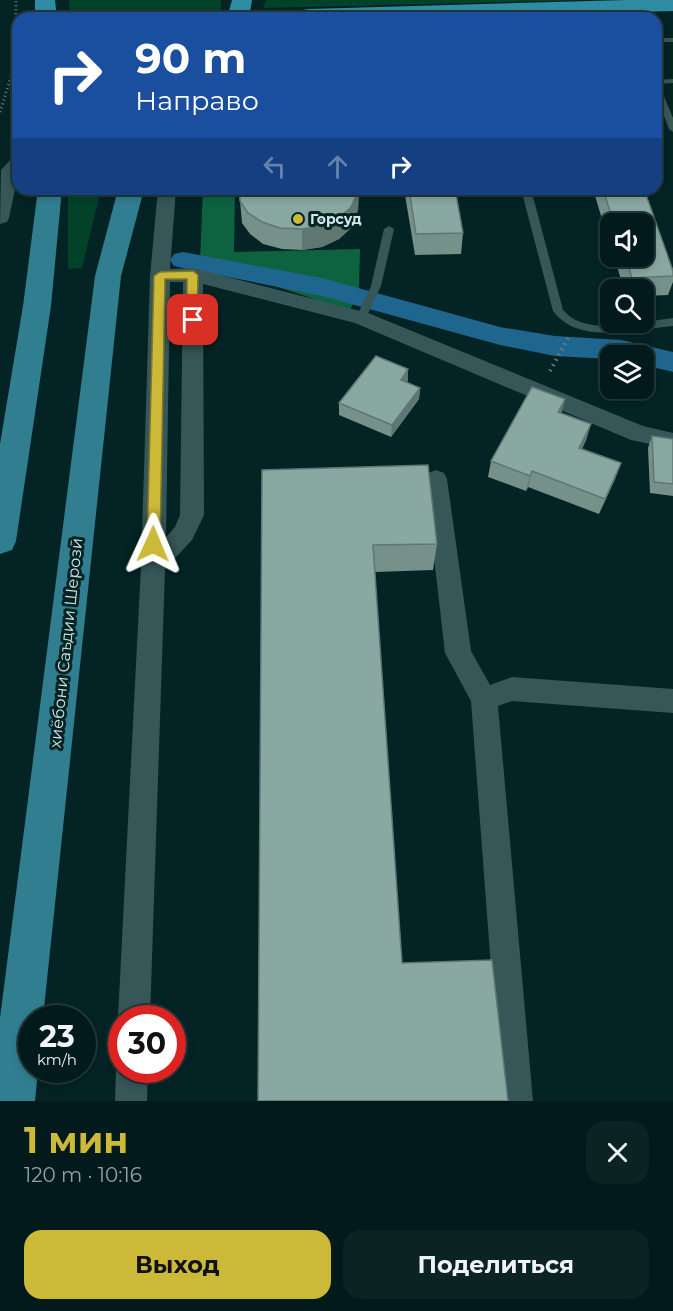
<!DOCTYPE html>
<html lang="ru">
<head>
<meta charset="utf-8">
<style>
	:root { --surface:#021a1b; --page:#0c2324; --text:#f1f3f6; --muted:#96a1a3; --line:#23383a; --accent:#cdb938 }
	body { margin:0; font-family:Montserrat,sans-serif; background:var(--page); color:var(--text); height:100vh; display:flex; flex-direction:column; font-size:22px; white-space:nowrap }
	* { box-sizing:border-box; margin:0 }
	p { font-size:20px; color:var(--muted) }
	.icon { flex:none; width:33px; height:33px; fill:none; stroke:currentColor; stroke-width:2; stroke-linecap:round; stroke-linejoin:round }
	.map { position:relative; height:1101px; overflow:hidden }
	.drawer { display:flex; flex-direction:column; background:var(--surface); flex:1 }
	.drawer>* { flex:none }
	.top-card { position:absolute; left:12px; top:12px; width:650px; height:183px; border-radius:18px; box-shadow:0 3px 9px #0003,0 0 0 2px var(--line); background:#1a4fa0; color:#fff; overflow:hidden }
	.buttons { position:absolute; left:600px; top:213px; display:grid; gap:12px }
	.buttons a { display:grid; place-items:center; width:54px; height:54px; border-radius:12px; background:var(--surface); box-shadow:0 3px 9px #0003,0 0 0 2px var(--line); font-size:30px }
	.speed { position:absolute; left:18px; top:1005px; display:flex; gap:12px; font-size:30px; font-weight:700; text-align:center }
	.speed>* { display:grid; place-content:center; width:78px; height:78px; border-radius:50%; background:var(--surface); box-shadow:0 3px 9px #0003,0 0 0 2px var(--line); line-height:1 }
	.speed small { font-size:15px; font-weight:400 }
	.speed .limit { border:9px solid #d22; background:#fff; color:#111 }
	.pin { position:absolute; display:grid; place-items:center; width:51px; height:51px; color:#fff; margin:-26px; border-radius:12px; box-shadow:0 3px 9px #0006 }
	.me { position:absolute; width:66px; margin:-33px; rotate:1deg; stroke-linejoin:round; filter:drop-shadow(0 0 4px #0008) }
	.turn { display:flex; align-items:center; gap:21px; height:126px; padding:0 24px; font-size:27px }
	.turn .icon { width:78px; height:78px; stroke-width:2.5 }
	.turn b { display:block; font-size:42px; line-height:51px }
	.lanes { display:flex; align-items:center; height:57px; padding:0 24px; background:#0003; justify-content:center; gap:30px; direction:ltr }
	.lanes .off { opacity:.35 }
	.round { display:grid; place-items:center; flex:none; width:63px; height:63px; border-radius:18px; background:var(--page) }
	.overview { display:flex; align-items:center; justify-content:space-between; height:102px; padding:0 24px }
	h1 { font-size:36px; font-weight:700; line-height:45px; color:var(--accent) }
	.action { display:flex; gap:12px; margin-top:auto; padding:12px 24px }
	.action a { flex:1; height:69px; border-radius:18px; background:var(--accent); color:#111; font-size:24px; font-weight:700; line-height:69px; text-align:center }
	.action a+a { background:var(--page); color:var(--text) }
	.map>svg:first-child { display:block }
	.green { fill:#014228 }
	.forest { fill:#0d6240 }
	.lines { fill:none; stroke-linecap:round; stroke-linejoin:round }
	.canal { fill:#1f668f; fill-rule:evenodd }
	.path-far1 { stroke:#678081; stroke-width:3; stroke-dasharray:1 3; stroke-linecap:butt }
	.path { stroke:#678081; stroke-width:4; stroke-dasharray:1.5 4.5; stroke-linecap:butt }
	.service { fill:#375658; fill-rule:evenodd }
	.minor { fill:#375658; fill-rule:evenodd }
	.primary { fill:#317e90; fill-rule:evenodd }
	.trunk { fill:#2f8ca2; fill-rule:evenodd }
	.wall { fill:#76908a }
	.shaded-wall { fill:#607671 }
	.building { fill:#89a8a1; stroke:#607671; stroke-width:1.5 }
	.route { fill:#cdb938; stroke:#857824; stroke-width:1.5 }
	.poi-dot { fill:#cdb938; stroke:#032324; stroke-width:2 }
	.labels { text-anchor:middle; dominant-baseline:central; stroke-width:6; stroke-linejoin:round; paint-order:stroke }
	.far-poi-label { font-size:14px; font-weight:bold; fill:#d5e6e7; stroke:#032324; text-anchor:start }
	.street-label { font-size:16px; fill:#d5e6e7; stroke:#032324 }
</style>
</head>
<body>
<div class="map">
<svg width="673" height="1101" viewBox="0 0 673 1101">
	<rect width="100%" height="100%" fill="#032324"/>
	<g class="green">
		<path d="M69,0H221V16L220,18H70Z"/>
		<path d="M266,0H589L263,8Z"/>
		<path d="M68,189H101L82,268L68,269Z"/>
	</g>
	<path class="forest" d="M203,189H235L234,252L360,249L359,288L350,311L200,261Z"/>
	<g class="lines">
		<path class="canal" d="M183,252L322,278L500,327L555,336L621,340L673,352V372L644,365V356H610V359L555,356L500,345L322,296L174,266L170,260L174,254Z"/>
		<path class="path-far1" d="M0,112L15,64L16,0"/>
		<path class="path" d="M550,371L568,338"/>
		<g class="service">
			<rect x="656" y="38" width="17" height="4"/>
			<path d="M673,79V83L659,84L673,118V132L669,129L656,95V80Z"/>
			<path d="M521,189H531L563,310C567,314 572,319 578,321C603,332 647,321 673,318V326C636,329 579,346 553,311Z"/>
			<path d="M389,226L394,229L381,286L365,320H357L356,318L371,286L384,229Z"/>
		</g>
		<g class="minor">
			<path d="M18,157V175L9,218L7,222L0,224L1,170L12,158Z"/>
			<path d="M158,189H176L170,269L193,268L368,313L643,426L673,433V449L631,440L355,323L203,284L204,515L192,540L165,569L150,1018H122V1026L118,1018L141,566L150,276ZM170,282H183L180,515L175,527L166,537Z"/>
			<path d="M436,470L444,473L447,479L471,651L490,685L512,677L673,689V713L512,701L498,706L533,1101H501L471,701L445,653L425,479L428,473Z"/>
			<path d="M122,1058V1070H148L147,1101H115L116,1070Z"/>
		</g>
		<g class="primary">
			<path d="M38,189H62L51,306L16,541L12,550L0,554V444L23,306Z"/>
			<path d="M122,189H146L142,197L121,276L43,1018H32V1070H38L35,1101H0V1018L95,276L116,197Z"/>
		</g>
		<g class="trunk">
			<path d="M35,0H55L57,18H35Z"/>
			<path d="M232,0H252L249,18H227Z"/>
			<path d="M627,0H673V11L429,18H276L280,14L309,9Z"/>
		</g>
	</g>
	<g class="wall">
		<path d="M359,189L358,210L351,228L339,239L322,247L302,250L282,249L263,244L250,234L242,223L240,201Z"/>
		<path d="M404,189H455L463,233L461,254L415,255Z"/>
		<path d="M593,189H644L673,271V282L668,295L644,296V290H624L614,256H644V224H610V246Z"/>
		<path d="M408,381L407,382L420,388L419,399L391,437L339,415V403Z"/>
		<path d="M565,399L561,413L591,424L586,440L582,449L621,463L615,479L599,514L528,487L526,491L488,477L491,461Z"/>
		<path d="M652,436L673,439V496L650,493L648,448Z"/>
		<path d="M262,470L437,544L433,570L375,572L258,1101Z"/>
	</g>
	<g class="shaded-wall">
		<path d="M359,189L358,210L351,228L339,239L322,247L302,250V229Z"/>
		<path d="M408,369V381L400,391L401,380Z"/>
		<path d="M420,388L419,399L391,437L392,425Z"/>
		<path d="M565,399L561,415L558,412Z"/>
		<path d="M591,424L586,440L575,464L579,448Z"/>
		<path d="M621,463L615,479L599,514L605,499Z"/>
		<path d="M532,471L528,487L526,491L530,476Z"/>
	</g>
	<g class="building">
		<path d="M239,189H359L351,207L339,218L322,226L302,229L280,228L262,222L248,213L240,201Z"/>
		<path d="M409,189H455L463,233L416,234Z"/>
		<path d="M603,189H644L673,271V276L632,278L625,256H644V224H614Z"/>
		<path d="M376,356L408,369L401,380L420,388L392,425L339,403Z"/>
		<path d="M532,387L565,399L558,412L591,424L579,448L621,463L605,499L532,471L530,476L491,461Z"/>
		<path d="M652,436L673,439V484L654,482Z"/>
		<path d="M428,465L437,544L373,545L402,963L492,960L508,1101H258L262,470Z"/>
	</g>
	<path class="route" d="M193,271L198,275L197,322H189L187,320V279H165L160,544L153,549L147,544L154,276L160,272Z"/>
	<circle class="poi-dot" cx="298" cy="219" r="6"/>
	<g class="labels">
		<g class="far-poi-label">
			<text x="310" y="219">Горсуд</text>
		</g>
		<g class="street-label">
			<text transform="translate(66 643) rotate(-84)">хиёбони Саъдии Шерозӣ</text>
		</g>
	</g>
</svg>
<div class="buttons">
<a><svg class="icon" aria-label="sound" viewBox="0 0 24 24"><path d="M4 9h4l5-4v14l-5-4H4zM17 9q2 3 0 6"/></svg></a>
<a><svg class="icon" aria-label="search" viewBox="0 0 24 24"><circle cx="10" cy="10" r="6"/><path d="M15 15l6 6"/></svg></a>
<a><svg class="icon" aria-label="layers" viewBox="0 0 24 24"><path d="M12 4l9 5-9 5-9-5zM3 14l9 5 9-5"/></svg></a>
</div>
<div class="speed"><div>23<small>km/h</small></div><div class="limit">30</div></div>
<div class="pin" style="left:193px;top:320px;background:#d93025"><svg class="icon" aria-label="arrive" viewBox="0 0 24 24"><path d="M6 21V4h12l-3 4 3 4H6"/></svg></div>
<svg class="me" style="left:153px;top:544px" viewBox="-20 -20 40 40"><path d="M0-17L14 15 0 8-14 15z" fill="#cdb938" stroke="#fff" stroke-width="4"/></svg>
<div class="top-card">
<div class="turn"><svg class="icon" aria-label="right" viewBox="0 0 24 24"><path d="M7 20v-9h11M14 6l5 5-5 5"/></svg><div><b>90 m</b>Направо</div></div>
<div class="lanes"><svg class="icon off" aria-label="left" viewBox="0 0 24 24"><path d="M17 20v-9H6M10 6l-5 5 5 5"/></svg><svg class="icon off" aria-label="ahead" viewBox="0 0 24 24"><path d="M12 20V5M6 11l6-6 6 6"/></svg><svg class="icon" aria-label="right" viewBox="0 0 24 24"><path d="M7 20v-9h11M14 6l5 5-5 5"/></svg></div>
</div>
</div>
<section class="drawer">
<div class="overview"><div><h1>1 мин</h1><p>120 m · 10:16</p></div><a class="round"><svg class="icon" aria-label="close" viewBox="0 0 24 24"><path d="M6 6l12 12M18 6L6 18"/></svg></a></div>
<div class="action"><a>Выход</a><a>Поделиться</a></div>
</section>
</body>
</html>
